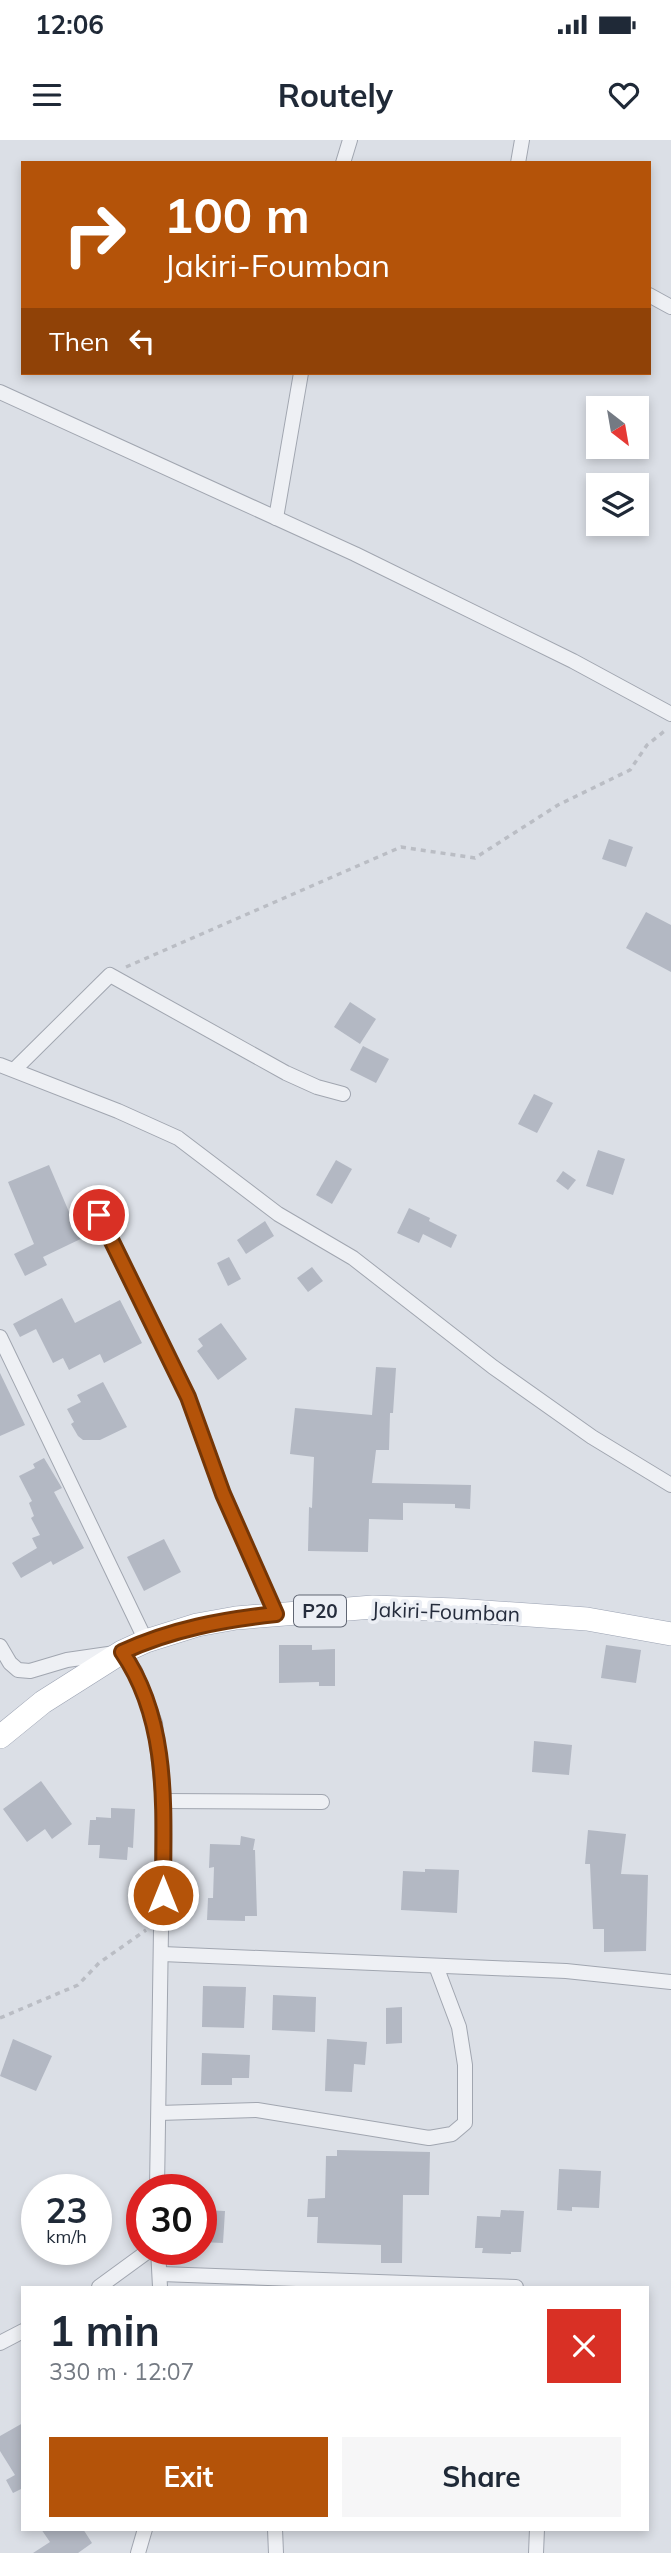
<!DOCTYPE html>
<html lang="en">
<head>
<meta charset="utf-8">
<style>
	:root { --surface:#fff; --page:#f6f6f7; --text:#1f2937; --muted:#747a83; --accent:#b45309 }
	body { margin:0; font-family:Mulish,sans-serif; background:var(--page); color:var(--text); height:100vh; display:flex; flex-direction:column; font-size:26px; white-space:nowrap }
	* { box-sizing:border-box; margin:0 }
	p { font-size:23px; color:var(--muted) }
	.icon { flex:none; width:38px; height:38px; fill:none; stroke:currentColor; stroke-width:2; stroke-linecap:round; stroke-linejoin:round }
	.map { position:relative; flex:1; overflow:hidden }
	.sheet { position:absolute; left:21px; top:2146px; width:628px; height:245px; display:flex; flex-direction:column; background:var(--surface); border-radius:0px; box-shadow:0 4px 10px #0003 }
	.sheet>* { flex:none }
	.guide { position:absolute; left:21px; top:21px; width:630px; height:214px; border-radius:0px; box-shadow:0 4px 10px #0003; background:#b45309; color:#fff; overflow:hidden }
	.needle { width:46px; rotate:149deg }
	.fabs { position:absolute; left:586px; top:256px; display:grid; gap:14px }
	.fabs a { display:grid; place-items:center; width:63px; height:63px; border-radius:0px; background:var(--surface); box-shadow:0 4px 10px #0003; font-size:35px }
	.speed { position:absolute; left:21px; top:2034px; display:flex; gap:14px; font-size:35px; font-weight:700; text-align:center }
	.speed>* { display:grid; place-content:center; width:91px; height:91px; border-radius:50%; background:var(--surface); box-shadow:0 4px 10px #0003; line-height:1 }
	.speed small { font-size:18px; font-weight:400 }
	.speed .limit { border:10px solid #d22; background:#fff; color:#111 }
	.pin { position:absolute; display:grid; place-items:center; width:60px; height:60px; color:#fff; margin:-30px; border:4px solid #fff; border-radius:50%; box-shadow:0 2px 7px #0007 }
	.me { position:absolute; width:77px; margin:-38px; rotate:0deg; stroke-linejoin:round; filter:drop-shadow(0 0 5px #0008) }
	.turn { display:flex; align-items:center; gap:24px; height:147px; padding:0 28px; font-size:32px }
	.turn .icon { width:91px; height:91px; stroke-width:2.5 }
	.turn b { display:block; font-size:49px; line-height:60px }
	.then { display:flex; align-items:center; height:66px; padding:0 28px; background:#0003; gap:14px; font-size:26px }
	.round { display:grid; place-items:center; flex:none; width:74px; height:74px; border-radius:0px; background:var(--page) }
	.head { display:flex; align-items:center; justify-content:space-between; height:119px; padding:0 28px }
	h1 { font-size:42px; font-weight:700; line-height:52px }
	.primary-button { display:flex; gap:14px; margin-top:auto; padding:14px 28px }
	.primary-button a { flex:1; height:80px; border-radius:0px; background:var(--accent); color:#fff; font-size:28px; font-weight:700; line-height:80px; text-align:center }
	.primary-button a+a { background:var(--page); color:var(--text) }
	.status { display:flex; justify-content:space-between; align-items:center; height:49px; padding:0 35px; background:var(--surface); direction:ltr }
	.status svg { height:19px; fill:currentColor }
	header { display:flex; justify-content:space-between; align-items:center; height:91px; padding:0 28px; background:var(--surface); font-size:32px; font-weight:700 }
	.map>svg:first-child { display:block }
	.building { fill:#b3b8c3 }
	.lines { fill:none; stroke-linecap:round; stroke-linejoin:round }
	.street-casing { stroke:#a1a6b0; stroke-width:16 }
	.primary-casing { stroke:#9ba2b2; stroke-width:24 }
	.path { stroke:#babdc4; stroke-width:3.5; stroke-dasharray:5 5; stroke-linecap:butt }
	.street { stroke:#eef0f4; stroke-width:14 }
	.primary { stroke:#fff; stroke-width:23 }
	.route-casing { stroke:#753606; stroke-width:18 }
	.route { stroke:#b45309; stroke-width:12 }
	.labels { text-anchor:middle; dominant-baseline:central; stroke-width:7; stroke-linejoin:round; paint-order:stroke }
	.shield { fill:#ebeef4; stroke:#606673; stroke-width:2 }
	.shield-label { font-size:19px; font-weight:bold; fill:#252c3c }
	.street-label { font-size:21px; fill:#252c3c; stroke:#ebeef4 }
</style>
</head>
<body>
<div class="status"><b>12:06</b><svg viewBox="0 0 49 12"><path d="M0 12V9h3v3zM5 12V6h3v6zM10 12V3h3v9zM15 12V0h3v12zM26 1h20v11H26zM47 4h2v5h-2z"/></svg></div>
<header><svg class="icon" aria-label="menu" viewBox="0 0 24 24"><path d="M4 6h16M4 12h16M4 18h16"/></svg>Routely<svg class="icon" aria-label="heart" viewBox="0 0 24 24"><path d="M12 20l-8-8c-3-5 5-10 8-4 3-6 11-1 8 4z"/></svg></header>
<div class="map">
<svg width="671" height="2413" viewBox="0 0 671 2413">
	<rect width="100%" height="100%" fill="#dbdfe6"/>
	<g class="building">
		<path d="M609,699L633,707L626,727L602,719Z"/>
		<path d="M646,772L671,785V832L626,808Z"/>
		<path d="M350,862L376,879L360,904L334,887Z"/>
		<path d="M363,906L389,919L376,943L350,930Z"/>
		<path d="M534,954L553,963L537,993L518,984Z"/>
		<path d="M598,1010L625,1019L613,1055L586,1046Z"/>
		<path d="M336,1020L352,1029L332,1064L316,1055Z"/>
		<path d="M49,1025L72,1079L84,1073L93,1093L43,1117L47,1125L25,1136L14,1114L34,1104L8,1042Z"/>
		<path d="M563,1031L576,1040L568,1050L556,1041Z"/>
		<path d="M409,1068L430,1078L429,1081L457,1095L451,1108L423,1094L419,1103L397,1093Z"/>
		<path d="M265,1081L274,1096L246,1114L237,1100Z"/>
		<path d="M229,1117L241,1139L228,1146L217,1123Z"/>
		<path d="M312,1127L323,1141L308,1152L297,1138Z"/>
		<path d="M62,1158L75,1183L120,1160L142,1203L104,1223L100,1214L69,1230L63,1218L53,1223L36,1189L20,1197L13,1184Z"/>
		<path d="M221,1183L247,1219L218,1240L197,1211L203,1206L198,1199Z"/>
		<path d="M376,1227L396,1228L393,1273H390L389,1310H376L372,1343L471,1345L470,1369L455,1368V1364L403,1363V1380L369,1379L368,1412L308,1411L309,1367L312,1368L314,1317L290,1314L295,1268L372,1275Z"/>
		<path d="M0,1233L25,1285L0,1296Z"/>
		<path d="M103,1242L127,1287L100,1300H83L78,1296L71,1284L74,1282L67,1269L81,1262L77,1255Z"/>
		<path d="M44,1318L62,1348L54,1352L84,1408L53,1425L51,1421L21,1438L12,1423L37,1408L32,1398L40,1395L31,1378L34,1376L29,1363L32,1361L19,1336L35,1328L33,1324Z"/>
		<path d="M164,1399L181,1432L144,1451L127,1417Z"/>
		<path d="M279,1505H312V1510L335,1509V1546H319V1542L279,1543Z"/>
		<path d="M606,1505L641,1510L636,1543L601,1538Z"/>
		<path d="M534,1601L572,1605L569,1635L532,1632Z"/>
		<path d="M41,1641L72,1684L52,1699L45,1689L27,1702L3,1669Z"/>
		<path d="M111,1668L135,1669L133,1708L128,1707L127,1720L99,1718L100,1705H88L90,1680H96V1677L111,1678Z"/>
		<path d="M588,1690L626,1694L621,1734L648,1735L646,1811L604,1812V1789H593L590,1724H585Z"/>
		<path d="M241,1696L255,1699L253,1710H255L257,1776H245V1781L207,1780L208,1758H213L214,1727L209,1728L210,1704L240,1705Z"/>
		<path d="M425,1729L459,1730L457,1773L401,1770L403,1731L425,1732Z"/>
		<path d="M203,1846L246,1847L244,1888L202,1887Z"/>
		<path d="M273,1855L316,1857L315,1892L272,1890Z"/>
		<path d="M402,1867V1903L386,1904V1868Z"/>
		<path d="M13,1899L52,1916L36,1951L0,1936Z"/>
		<path d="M327,1899L367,1902L365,1925L354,1924L352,1952L325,1951Z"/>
		<path d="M202,1913L250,1915L249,1938H232V1945H201Z"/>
		<path d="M337,2010L430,2012L429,2055H403L402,2123H381V2105L317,2103L318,2077H307L308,2059L325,2058L326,2016H337Z"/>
		<path d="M559,2029L601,2031L599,2068L572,2067V2071L557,2070Z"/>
		<path d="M201,2070L225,2071L223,2103L201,2102Z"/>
		<path d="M501,2070L524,2071L521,2112H511V2114L482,2113L483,2108H475L477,2076L500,2077Z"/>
		<path d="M23,2283V2348L13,2353L6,2340L15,2335L0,2311V2296Z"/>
		<path d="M41,2389H83L92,2403L78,2413H33L50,2402Z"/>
	</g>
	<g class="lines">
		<defs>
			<g id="street">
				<path d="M343,23L350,0"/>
				<path d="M518,23L522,0"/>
				<path d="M649,155L671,167"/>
				<path d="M0,252L355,414L573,521L671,574"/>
				<path d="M276,378L301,233"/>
				<path d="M0,925L118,971L178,998L278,1074L353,1118L493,1227L592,1297L671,1345"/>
				<path d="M15,929L110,835L286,933L317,947L343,954"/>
				<path d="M91,1060L188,1257L223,1354L276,1474"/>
				<path d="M0,1197L146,1501"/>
				<path d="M0,1506L10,1523L18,1530L30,1531L67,1520L122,1512L135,1531L155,1583L163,1661L157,2049"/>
				<path d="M163,1661L322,1662"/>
				<path d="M162,1814L566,1831L671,1842"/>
				<path d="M159,1973L257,1970L429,1998L452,1994L465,1983V1925L459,1887L436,1826"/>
				<path d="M158,2109L160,2147"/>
				<path d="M161,2134L516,2147"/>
				<path d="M99,2147L151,2109"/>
				<path d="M0,2203L23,2191"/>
				<path d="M275,2389L276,2413"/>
				<path d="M138,2413L145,2389"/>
				<path d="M536,2413L537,2389"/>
			</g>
			<path id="primary" d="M0,1597L43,1562L122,1512L146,1501L197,1485L236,1478L373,1467L456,1470L587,1479L671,1494"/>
		</defs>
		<use href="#street" class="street-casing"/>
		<use href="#primary" class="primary-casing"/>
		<g class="path">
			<path d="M126,827L401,707L475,718L558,665L630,630L647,605L667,589"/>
			<path d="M0,1878L78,1845L99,1823L146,1790"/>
		</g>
		<use href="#street" class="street"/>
		<use href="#primary" class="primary"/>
	</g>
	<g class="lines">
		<defs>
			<path id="route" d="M99,1075L188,1257L223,1354L276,1474C222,1480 172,1489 122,1512C171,1583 163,1673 163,1755"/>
		</defs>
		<use href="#route" class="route-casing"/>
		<use href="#route" class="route"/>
	</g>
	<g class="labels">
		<rect class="shield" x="294" y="1455.5" width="52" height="31" rx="5"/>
		<g class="shield-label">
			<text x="320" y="1471">P20</text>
		</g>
		<g class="street-label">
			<text transform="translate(446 1471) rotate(2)">Jakiri-Foumban</text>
		</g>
	</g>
</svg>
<div class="fabs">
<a><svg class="needle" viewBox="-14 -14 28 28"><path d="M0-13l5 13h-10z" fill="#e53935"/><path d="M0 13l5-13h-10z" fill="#747a83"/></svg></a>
<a><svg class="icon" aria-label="layers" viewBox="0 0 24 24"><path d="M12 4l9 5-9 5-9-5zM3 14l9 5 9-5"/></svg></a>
</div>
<div class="speed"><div>23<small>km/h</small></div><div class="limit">30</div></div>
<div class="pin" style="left:99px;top:1075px;background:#d93025"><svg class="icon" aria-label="arrive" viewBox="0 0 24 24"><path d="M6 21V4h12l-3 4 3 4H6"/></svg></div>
<svg class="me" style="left:163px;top:1755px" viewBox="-20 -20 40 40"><circle r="17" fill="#b45309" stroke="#fff" stroke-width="3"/><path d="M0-11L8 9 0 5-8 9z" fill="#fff"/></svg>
<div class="guide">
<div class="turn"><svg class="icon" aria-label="right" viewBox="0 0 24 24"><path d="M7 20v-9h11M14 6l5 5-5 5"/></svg><div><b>100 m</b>Jakiri-Foumban</div></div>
<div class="then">Then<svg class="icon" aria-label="left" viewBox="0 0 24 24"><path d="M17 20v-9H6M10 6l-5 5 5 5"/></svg></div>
</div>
<section class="sheet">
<div class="head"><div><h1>1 min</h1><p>330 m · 12:07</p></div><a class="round" style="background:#d93025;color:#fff"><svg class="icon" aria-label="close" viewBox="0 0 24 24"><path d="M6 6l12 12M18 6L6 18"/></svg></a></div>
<div class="primary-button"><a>Exit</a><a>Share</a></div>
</section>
</div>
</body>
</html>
